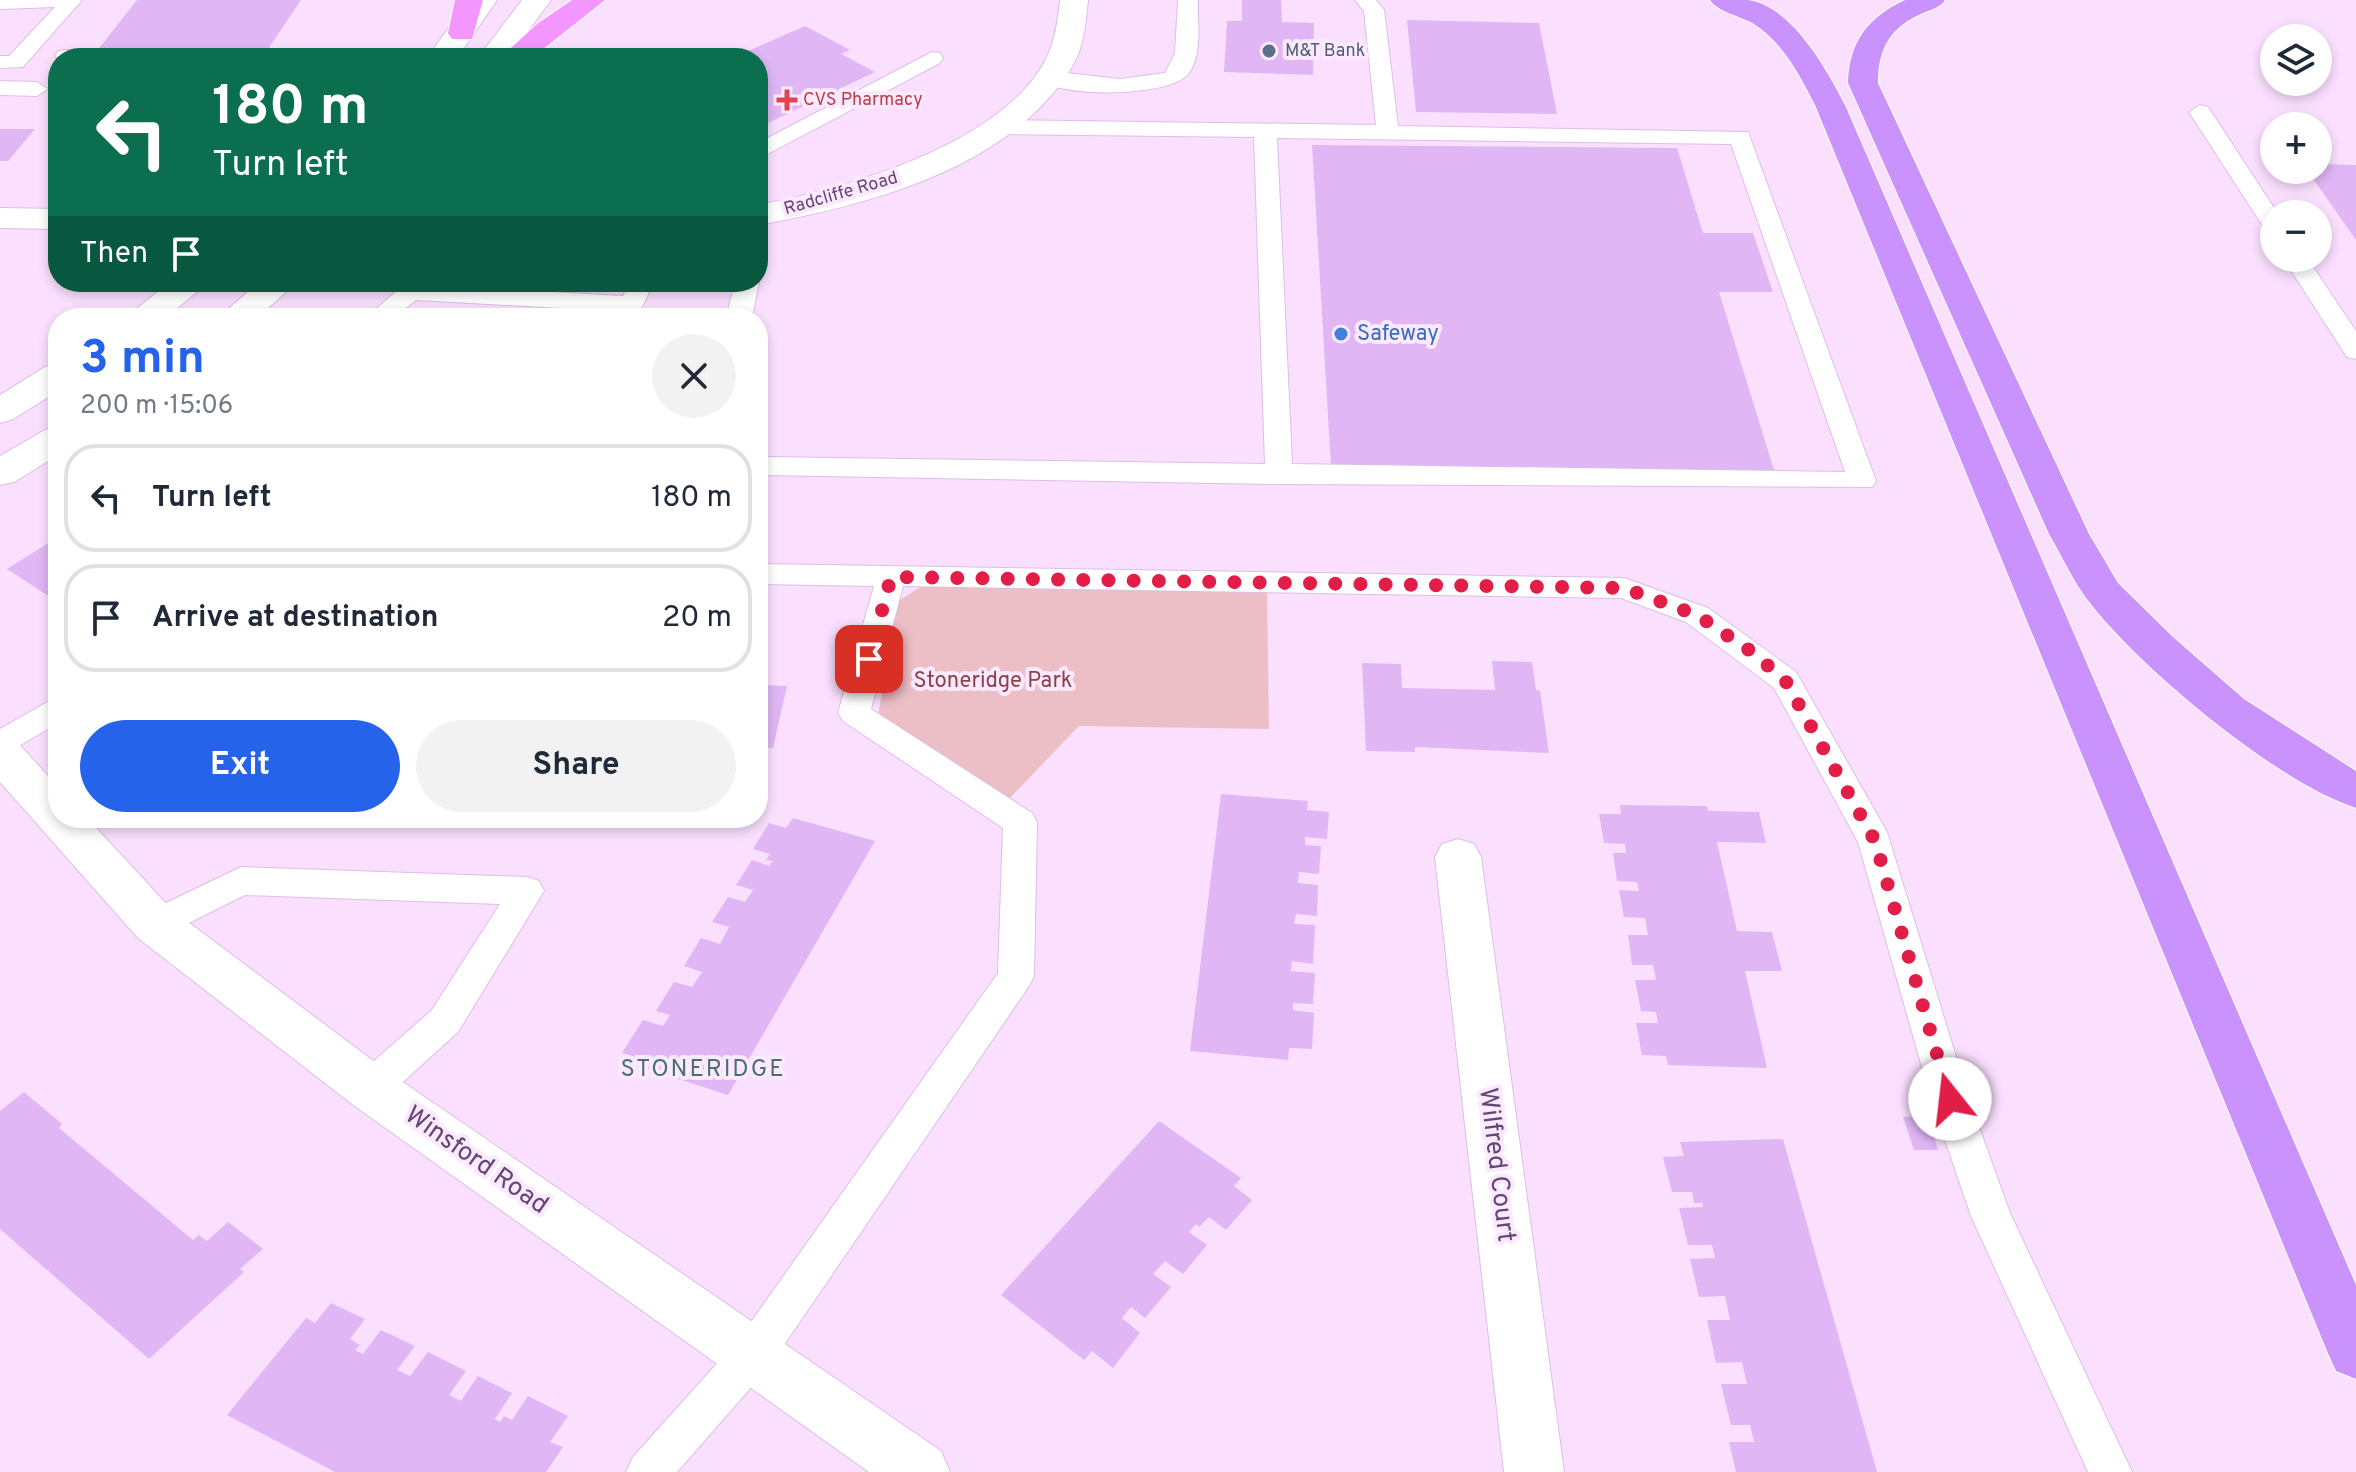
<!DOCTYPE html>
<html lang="en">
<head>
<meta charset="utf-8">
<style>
	:root { --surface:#fff; --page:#f2f2f3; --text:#1f2937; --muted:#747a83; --line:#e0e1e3; --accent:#2563eb }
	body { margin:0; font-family:Overpass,sans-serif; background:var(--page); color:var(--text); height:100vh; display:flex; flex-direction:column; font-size:30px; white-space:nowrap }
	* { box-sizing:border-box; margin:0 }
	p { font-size:26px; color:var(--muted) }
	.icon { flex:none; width:44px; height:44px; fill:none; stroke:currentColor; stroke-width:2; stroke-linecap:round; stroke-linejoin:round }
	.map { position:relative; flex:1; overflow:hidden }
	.panel { position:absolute; left:48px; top:308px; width:720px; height:520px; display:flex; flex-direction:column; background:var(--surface); border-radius:32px; box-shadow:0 4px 12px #0003 }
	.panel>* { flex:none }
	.top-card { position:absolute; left:48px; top:48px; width:720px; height:244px; border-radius:32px; box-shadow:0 4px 12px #0003; background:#0b6e4f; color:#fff; overflow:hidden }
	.controls { position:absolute; left:2260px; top:24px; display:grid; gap:16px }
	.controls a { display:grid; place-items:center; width:72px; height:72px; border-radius:50%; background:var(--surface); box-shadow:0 4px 12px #0003; font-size:40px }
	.pin { position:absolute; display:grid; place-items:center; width:68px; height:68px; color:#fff; margin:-34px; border-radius:16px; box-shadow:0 4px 12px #0006 }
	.me { position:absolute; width:88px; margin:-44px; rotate:344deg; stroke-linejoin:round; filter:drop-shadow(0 0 6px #0008) }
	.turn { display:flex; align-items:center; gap:28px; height:168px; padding:0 32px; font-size:36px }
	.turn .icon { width:104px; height:104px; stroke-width:2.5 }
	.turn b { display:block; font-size:56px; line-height:68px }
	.then { display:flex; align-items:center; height:76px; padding:0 32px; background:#0003; gap:16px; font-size:30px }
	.round { display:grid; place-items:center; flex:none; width:84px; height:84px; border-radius:42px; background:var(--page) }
	.overview { display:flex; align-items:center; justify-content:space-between; height:136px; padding:0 32px }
	h1 { font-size:48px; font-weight:700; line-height:60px; color:var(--accent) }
	.action { display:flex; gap:16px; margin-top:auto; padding:16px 32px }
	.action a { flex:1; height:92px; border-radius:48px; background:var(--accent); color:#fff; font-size:32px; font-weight:700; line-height:92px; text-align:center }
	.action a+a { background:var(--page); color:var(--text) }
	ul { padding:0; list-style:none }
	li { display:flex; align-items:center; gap:24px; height:108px; margin:0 16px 12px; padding:0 16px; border:4px solid var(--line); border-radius:32px }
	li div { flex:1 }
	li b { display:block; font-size:30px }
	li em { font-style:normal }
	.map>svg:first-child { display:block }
	.green { fill:#ecbec5 }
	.building { fill:#e0b6f5 }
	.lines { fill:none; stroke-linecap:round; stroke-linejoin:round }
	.service-casing { stroke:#dbbfe5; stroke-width:2 }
	.minor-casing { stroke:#dbbfe5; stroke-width:2 }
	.secondary-casing { stroke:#ddbbea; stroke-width:2 }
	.primary-casing { stroke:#fff; stroke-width:2 }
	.motorway-casing { stroke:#fff; stroke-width:2 }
	.service { fill:#fff; fill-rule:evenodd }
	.minor { fill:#fff; fill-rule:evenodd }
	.secondary { fill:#fff; fill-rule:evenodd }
	.primary { fill:#f396ff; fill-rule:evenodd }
	.motorway { fill:#ca92fd; fill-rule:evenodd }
	.route { stroke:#e11d48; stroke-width:14; stroke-dasharray:0 25.2 }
	.service-dot { fill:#5c6f8a; stroke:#fce8ff; stroke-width:3 }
	.health-dot { fill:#e0444e; stroke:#fce8ff; stroke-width:3 }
	.shop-dot { fill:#3f7fe0; stroke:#fce8ff; stroke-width:3 }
	.labels { text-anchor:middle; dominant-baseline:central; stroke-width:8; stroke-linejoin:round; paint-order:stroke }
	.far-service-label { font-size:18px; fill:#4e5e75; stroke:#fce8ff; text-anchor:start }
	.far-health-label { font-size:18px; fill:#be3a42; stroke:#fce8ff; text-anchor:start }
	.far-street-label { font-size:18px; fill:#644677; stroke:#fce8ff }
	.shop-label { font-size:22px; fill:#366cbe; stroke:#fce8ff; text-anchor:start }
	.park-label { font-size:22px; fill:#8a4244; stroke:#fce8ff }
	.neighbourhood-label { font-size:24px; letter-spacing:2px; fill:#49726e; stroke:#fce8ff }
	.near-street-label { font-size:26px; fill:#644677; stroke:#fce8ff }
</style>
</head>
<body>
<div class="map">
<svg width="2356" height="1472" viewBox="0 0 2356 1472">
	<rect width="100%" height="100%" fill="#fae0fe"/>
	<path class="green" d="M922,586L1267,592L1269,729L1079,726L1009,799L877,722L897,602Z"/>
	<g class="building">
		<path d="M137,0H301L266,52H96Z"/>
		<path d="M1242,0H1281L1282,22L1314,23L1313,75L1224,72L1227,21H1242Z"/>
		<path d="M1407,20L1539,23L1557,114L1416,112Z"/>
		<path d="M805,26L850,50L841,54L875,72L758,128V58H732Z"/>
		<path d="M0,129H35L8,161H0Z"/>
		<path d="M1312,145L1677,148L1703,233H1753L1773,292H1719L1774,470L1331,466Z"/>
		<path d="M2318,164L2356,165V240L2307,170H2318Z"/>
		<path d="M520,308L552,317V318H508Z"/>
		<path d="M58,537V596L53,599L7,569Z"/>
		<path d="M1492,661L1532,662L1536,690L1540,691L1549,753L1415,747V752L1366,751L1362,663L1401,664L1402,688L1495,690Z"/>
		<path d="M758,685L787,686L773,748L758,747Z"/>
		<path d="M1221,794L1308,801L1307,810L1329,812L1327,839L1305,837V845L1321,846L1319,874L1299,872L1298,883L1318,885L1317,916L1296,914L1294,924L1315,925L1313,964L1292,961L1291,971L1315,973L1313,1004L1293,1003V1010L1314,1013L1312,1049L1289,1048L1288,1060L1190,1051Z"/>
		<path d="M1620,805L1707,806L1708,811L1759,812L1766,843L1717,842L1737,931L1772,932L1782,971H1745L1767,1068L1668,1065L1666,1056L1642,1055L1636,1023H1658L1656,1012L1641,1011L1635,980H1656L1653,965H1632L1628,935H1648L1645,918L1624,917L1619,890L1639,891L1637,882L1617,881L1613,853H1626L1625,844L1604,843L1599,814H1621Z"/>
		<path d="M793,818L875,841L728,1095L638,1066L642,1059L622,1053L643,1020L663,1026L670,1015L656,1011L674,982L692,987L702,972L684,966L701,938L720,944L729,927L712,922L728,897L745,902L753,890L736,885L752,860L769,866L773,861L766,860L770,854L753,849L769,823L786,828Z"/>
		<path d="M24,1092L62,1124L59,1128L193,1240L199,1235L207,1241L228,1222L263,1249L240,1269L244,1272L149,1359L0,1229V1111Z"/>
		<path d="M1928,1116L1938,1150H1914L1903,1117Z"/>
		<path d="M1159,1121L1241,1178L1234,1186L1252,1200L1226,1230L1209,1217L1199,1227L1196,1224L1189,1232L1207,1245L1183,1274L1165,1261L1153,1274L1171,1287L1145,1318L1131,1307L1122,1318L1140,1333L1113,1368L1092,1351L1084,1360L1001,1295Z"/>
		<path d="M1783,1139L1877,1472H1736L1729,1442H1754L1750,1425H1731L1721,1384H1747L1742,1362L1716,1363L1707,1320H1730L1725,1296L1699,1297L1690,1259L1715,1258L1712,1245H1688L1679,1208L1703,1207L1702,1203H1694L1692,1192H1672L1663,1157L1684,1156L1680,1142Z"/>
		<path d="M331,1303L365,1319L350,1339L360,1345L355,1350L363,1354L381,1330L415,1346L397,1370L410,1376L428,1352L466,1371L449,1395L461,1401L478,1376L512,1393L495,1419L500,1422L504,1416L512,1420L528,1396L568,1416L550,1442L563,1447L546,1472H335L227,1415L306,1318L315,1323Z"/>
	</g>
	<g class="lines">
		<defs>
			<g id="service">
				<path d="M0,0H82L23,67L0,68V56H9L55,7L0,9Z"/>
				<path d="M1178,0H1198C1197,22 1203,54 1189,73C1172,98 1054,98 1038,78L1049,71L1120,79L1165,73L1175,53Z"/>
				<path d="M1355,0H1376L1384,10L1398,126L1748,132L1876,481L1872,487L1279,484L758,475V457L1265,464L1254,137L994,134L983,127L994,120L1376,125L1364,11ZM1277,138L1731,144L1845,472L1292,464Z"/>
				<path d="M66,50L321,52L332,58L58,60L55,56L58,51Z"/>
				<path d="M932,52L940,53L943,58L940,63L758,159V143Z"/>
				<path d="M0,81L37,82L48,89L37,96L0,95Z"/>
				<path d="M2200,105L2208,107L2278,214H2274V233L2266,231L2189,112Z"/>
				<path d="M2283,258H2307L2356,331V359L2347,357Z"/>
				<path d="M758,280L759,282L752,318H726L735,282Z"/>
				<path d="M630,282H654L641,309L632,312L416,300L394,318H366L401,287L410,284L623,296Z"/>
				<path d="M758,564L1624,578L1708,608L1796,672L1887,832L1969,1099L2010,1213L2132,1472H2088L1971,1216L1931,1099L1858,842L1774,688L1686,622L1621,598L903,586L871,709L1032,813L1037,822L1034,976L1029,986L769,1367L677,1472H626L633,1457L739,1339L998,973L1003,828L843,721L838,713L874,586L758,584Z"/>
				<path d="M58,696V723L0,757V729Z"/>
				<path d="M241,867L527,877L539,881L544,891L458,1032L383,1100L370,1104L357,1100L351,1088L357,1076L432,1010L500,904L245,895L167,934L155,938L143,934L138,924L143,914Z"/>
			</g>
			<g id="minor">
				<path d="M1060,0H1088C1086,22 1084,46 1073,65C1011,169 868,205 758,225V205C845,189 1002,145 1046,59C1055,41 1058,20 1060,0Z"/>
				<path d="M0,208L58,209V229L0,228Z"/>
				<path d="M0,736L16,741L58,787V818H87L172,910L388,1072L941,1451L950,1472H869L352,1104L138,938L0,782Z"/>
				<path d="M1458,839L1474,844L1481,857L1564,1472H1504L1435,857L1442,844Z"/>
			</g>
			<g id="secondary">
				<path d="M469,0H497L457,58H427Z"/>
				<path d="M522,0H551L508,58H478Z"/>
				<path d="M170,282H209L165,318H125Z"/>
				<path d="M259,282H297L257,318H218Z"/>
				<path d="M58,364V391L13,419L0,423V395L45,367Z"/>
				<path d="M58,426V455L14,482L0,485V456L45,430Z"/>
			</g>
			<g id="primary">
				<path d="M455,0H483L472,39H452L448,33Z"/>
				<path d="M572,0H605L532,58H500L537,24Z"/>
			</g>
			<g id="motorway">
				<path d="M1710,0C1722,0 1736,0 1748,0C1792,6 1827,70 1845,105L2356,1285V1379L2336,1371L2327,1351L1815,105C1799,74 1784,44 1754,24C1741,16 1719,13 1710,0Z"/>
				<path d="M1905,0H1945C1940,8 1932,9 1923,13C1891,27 1878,47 1878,83L2089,534L2118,583L2173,637L2244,699L2356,771V808C2279,784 2140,668 2090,603C2074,583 2062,556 2049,534L1848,83C1849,42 1868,17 1905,0Z"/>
			</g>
		</defs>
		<use href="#service" class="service-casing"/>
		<use href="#minor" class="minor-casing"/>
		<use href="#secondary" class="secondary-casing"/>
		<use href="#primary" class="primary-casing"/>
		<use href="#motorway" class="motorway-casing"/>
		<use href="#service" class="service"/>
		<use href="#minor" class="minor"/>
		<use href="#secondary" class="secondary"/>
		<use href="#primary" class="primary"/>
		<use href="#motorway" class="motorway"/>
	</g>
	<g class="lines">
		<path class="route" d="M869,659L891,577L1624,588L1697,615L1749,650L1785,680L1875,841L1950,1099"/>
	</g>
	<circle class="service-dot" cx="1269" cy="51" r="8"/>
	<path class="health-dot" d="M783 88h8v8h8v8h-8v8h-8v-8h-8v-8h8z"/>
	<circle class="shop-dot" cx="1341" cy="334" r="8"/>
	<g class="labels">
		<g class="far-service-label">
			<text x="1285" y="51">M&amp;T Bank</text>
		</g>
		<g class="far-health-label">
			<text x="803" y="100">CVS Pharmacy</text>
		</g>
		<g class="far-street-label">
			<text transform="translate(841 194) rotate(-16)">Radcliffe Road</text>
		</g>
		<g class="shop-label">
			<text x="1357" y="334">Safeway</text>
		</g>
		<g class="park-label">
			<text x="993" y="681">Stoneridge Park</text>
		</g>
		<g class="neighbourhood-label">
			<text x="703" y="1070">STONERIDGE</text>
		</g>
		<g class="near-street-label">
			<text transform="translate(476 1161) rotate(35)">Winsford Road</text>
			<text transform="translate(1496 1165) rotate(83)">Wilfred Court</text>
		</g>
	</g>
</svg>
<div class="controls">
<a><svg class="icon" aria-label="layers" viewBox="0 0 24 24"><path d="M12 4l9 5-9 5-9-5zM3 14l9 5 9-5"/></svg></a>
<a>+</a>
<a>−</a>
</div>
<div class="pin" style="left:869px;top:659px;background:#d93025"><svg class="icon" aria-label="arrive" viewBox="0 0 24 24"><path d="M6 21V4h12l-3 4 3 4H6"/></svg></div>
<svg class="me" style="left:1950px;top:1099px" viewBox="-20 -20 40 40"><circle r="19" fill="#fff"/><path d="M0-13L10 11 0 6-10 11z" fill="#e11d48"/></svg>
<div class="top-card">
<div class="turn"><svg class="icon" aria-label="left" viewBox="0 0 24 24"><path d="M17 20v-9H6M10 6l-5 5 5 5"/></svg><div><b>180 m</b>Turn left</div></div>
<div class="then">Then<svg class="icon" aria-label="arrive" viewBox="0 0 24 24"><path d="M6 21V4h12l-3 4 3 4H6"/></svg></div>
</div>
<section class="panel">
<div class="overview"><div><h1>3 min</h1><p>200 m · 15:06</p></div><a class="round"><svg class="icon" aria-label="close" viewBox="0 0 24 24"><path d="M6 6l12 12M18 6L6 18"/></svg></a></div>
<ul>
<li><svg class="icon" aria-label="left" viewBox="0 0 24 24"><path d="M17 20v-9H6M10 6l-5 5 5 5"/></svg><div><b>Turn left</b></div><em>180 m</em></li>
<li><svg class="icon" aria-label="arrive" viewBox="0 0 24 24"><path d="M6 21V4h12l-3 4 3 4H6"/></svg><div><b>Arrive at destination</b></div><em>20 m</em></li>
</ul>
<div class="action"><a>Exit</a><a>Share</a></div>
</section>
</div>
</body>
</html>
